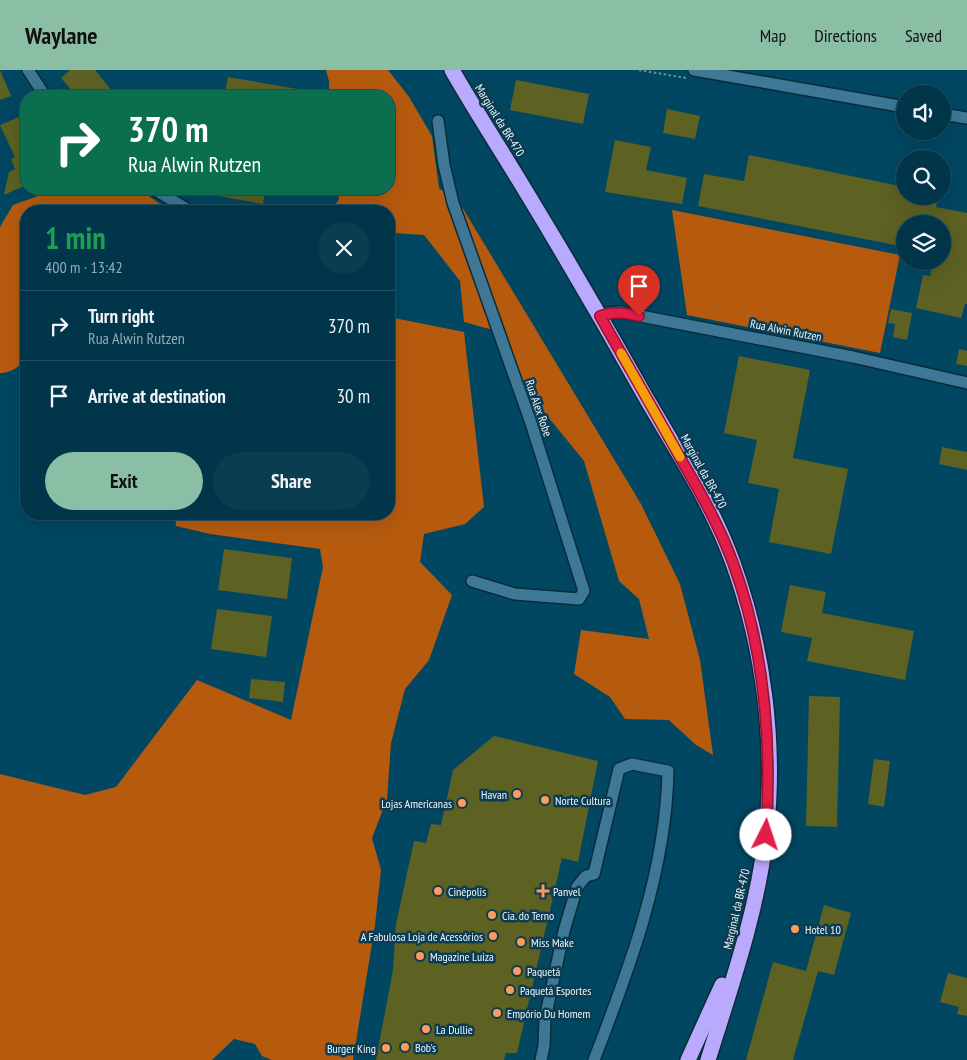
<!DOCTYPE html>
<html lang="en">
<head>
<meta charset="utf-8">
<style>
	:root { --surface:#01354a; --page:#0b3d51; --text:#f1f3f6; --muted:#96abb5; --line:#235062; --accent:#8abfa5 }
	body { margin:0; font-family:"PT Sans Narrow",sans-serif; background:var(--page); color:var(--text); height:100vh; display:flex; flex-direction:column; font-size:19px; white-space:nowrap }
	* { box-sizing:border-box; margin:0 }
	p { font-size:16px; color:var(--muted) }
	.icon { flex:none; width:28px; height:28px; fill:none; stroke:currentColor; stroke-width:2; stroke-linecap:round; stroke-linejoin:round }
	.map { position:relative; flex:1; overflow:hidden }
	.sheet { position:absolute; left:20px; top:135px; width:375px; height:315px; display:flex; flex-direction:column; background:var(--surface); border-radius:20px; box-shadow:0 5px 20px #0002,0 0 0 1px var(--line) }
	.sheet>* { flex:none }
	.guide { position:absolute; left:20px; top:20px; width:375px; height:105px; border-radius:20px; box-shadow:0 5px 20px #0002,0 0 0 1px var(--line); background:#0b6e4f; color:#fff; overflow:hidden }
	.controls { position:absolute; left:896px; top:15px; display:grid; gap:10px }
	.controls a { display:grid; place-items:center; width:55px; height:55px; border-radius:50%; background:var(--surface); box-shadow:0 5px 20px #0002,0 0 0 1px var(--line); font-size:25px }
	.pin { position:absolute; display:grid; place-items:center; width:42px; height:42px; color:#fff; margin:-51px -21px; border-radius:50% 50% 50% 0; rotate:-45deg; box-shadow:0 0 5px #0007 }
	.pin .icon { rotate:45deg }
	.me { position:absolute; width:55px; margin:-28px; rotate:4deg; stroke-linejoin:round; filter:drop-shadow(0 0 4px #0008) }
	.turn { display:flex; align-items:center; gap:18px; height:105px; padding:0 25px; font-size:22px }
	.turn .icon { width:65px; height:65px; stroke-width:2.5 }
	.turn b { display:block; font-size:35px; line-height:42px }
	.round { display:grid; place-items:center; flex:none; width:52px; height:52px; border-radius:26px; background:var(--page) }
	.summary { display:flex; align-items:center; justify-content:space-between; height:85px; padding:0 25px }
	h1 { font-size:30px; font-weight:600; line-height:38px; color:#1e9e55 }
	.action { display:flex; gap:10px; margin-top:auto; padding:10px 25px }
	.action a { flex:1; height:58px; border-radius:30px; background:var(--accent); color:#111; font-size:20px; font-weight:600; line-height:58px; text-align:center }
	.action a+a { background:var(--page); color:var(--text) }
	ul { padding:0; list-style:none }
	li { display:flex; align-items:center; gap:15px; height:70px; padding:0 25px; border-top:1px solid var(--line) }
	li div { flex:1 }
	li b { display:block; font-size:19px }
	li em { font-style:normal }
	header { display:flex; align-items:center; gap:30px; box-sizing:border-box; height:70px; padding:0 25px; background:var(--accent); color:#111 }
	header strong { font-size:24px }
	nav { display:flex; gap:28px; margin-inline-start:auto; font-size:18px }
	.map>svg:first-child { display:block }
	.forest { fill:#b65b0e }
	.building { fill:#5d6122 }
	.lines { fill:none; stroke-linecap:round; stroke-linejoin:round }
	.minor-casing { stroke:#0b2b3a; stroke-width:14 }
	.highway-casing { stroke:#0b2b3a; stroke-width:18 }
	.path { stroke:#6290a2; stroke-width:2; stroke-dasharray:2.5 2.5; stroke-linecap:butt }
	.minor { stroke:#3e7896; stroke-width:11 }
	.highway { stroke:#baaafd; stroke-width:15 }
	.route-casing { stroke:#92132f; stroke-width:12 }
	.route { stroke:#e11d48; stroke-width:9 }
	.slow { stroke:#f59e0b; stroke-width:9 }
	.poi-dot { fill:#ff9b5a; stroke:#0c3c51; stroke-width:2 }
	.labels { text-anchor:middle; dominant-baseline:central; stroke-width:5; stroke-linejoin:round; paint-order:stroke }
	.street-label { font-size:12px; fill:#ebf7fd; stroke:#0c3c51 }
	.poi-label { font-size:12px; fill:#ebf7fd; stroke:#0c3c51; text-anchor:start }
</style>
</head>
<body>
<header>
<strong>Waylane</strong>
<nav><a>Map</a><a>Directions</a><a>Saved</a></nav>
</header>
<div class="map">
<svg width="967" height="990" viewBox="0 0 967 990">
	<rect width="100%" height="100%" fill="#014762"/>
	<g class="forest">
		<path d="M326,0H388L409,27L432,66L439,118L462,137L641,434L680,514L700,590L713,685L696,675L669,650L625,649L610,627L574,604L581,560L649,569L639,529L619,511L584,391L531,326L497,261L464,252L460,211L424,165L393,163L389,229V141H331L339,129L337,119H389V26H329V11Z"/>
		<path d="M57,119H138L171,141H26V286C21,296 12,303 0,303V157L13,135Z"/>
		<path d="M672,140L900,185L880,283L687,245Z"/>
		<path d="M389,247L464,262L484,437L465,454L424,464L420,492L452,525L429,590L405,619L391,673L387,729L372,768L381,800L375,855L353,990H272L262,986L255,974L234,969L212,990H0V704L85,725L116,717L197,610L291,650L323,497L320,479L210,464L176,456L175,444H389Z"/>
	</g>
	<g class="building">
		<path d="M0,0L11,26L0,30Z"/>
		<path d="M70,0H95L116,26H76L61,8Z"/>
		<path d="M228,7L315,22V26H224Z"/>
		<path d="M516,10L589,24L583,54L510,40Z"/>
		<path d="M667,39L700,46L695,69L663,63Z"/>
		<path d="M24,45L26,50V115L4,125L9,102L15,99L11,89L15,87L0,55Z"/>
		<path d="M615,70L651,77L646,100L687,108L682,134L605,122Z"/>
		<path d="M749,85L905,117V126H938L936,137L967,143V234H965L961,248L916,238L923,205L930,206L933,191H942V154H905V177L698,136L704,104L744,111Z"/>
		<path d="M202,119H265L263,134L201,123Z"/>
		<path d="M891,239L912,243L907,270L893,267L895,254L888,253Z"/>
		<path d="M959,279L967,281V296L956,294Z"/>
		<path d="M739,286L810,300L793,388L848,399L831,484L769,472L779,419L748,413L757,370L724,363Z"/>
		<path d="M942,377L967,382V400L939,394Z"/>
		<path d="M224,479L292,488L287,529L218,520Z"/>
		<path d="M790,515L826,522L822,543L914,561L905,610L807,591L812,568L781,562Z"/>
		<path d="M217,539L272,546L266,587L211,579Z"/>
		<path d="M251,609L285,612L283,632L249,628Z"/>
		<path d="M809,626L840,627L837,757L806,756Z"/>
		<path d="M494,666L598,691L578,792L562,788L517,983H506L504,990H376L393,900L396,854L414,771L426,773L431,754L441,755L453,700Z"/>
		<path d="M874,689L890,691L884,737L868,734Z"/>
		<path d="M824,835L851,843L834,905L818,901L793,990H746L773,892L806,901Z"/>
		<path d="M948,903L967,908V946L957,944L959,937L940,932Z"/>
	</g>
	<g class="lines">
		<defs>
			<g id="minor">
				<path d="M28,0L45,26"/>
				<path d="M694,0L905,37"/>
				<path d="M942,44L967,48"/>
				<path d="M438,51L444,95L453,133L531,353L584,521L579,529L515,524L472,511"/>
				<path d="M154,119L190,141"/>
				<path d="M600,246L608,243L620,242L853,287L967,313"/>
				<path d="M541,990L544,976L545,949L564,861L577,817L586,806L594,804L619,699L632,694L668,701C666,801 630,897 594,990"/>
			</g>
			<g id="highway">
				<path d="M452,0C476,42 503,83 528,125C568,191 607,258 645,326C676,380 712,434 733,493C764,579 776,675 766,765C757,843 731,916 708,990"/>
				<path d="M688,990L722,915"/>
			</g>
		</defs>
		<use href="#minor" class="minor-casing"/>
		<use href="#highway" class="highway-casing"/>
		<path class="path" d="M639,0L686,8"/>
		<use href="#minor" class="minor"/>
		<use href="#highway" class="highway"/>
	</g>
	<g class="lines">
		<defs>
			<path id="route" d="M639,246C624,243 613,241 600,246C627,294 655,342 682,391C701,424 720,457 733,493C765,580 772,673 766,765"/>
		</defs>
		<use href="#route" class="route-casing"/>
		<use href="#route" class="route"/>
		<path class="slow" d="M621,283L680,387"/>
	</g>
	<g class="poi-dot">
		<circle cx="517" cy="724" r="5"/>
		<circle cx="545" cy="730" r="5"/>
		<circle cx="462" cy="733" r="5"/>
		<circle cx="438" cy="821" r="5"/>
		<path d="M540.5 813.5h5v5h5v5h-5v5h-5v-5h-5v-5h5z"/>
		<circle cx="492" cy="845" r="5"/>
		<circle cx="795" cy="859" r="5"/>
		<circle cx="493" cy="866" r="5"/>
		<circle cx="521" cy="872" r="5"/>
		<circle cx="420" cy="886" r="5"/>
		<circle cx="517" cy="901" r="5"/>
		<circle cx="510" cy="920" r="5"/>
		<circle cx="497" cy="943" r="5"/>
		<circle cx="426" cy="959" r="5"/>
		<circle cx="405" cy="977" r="5"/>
		<circle cx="386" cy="978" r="5"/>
	</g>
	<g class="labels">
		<g class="street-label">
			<text transform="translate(500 50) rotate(58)">Marginal da BR-470</text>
			<text transform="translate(786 260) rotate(11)">Rua Alwin Rutzen</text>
			<text transform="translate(539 338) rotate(71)">Rua Alex Robe</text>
			<text transform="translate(704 401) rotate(61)">Marginal da BR-470</text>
			<text transform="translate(736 839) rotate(-77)">Marginal da BR-470</text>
		</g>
		<g class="poi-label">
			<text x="507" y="724" text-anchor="end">Havan</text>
			<text x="555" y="730">Norte Cultura</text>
			<text x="452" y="733" text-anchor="end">Lojas Americanas</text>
			<text x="448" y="821">Cinépolis</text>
			<text x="553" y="821">Panvel</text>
			<text x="502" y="845">Cia. do Terno</text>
			<text x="805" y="859">Hotel 10</text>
			<text x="483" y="866" text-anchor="end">A Fabulosa Loja de Acessórios</text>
			<text x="531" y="872">Miss Make</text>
			<text x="430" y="886">Magazine Luiza</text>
			<text x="527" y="901">Paquetá</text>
			<text x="520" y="920">Paquetá Esportes</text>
			<text x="507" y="943">Empório Du Homem</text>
			<text x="436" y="959">La Dullie</text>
			<text x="415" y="977">Bob's</text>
			<text x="376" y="978" text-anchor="end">Burger King</text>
		</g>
	</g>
</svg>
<div class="controls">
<a><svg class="icon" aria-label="sound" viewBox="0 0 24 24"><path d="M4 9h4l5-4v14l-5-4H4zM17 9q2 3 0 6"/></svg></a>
<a><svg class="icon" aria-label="search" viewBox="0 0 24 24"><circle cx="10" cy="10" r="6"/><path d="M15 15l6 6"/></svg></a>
<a><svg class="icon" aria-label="layers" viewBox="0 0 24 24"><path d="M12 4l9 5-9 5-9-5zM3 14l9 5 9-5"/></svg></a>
</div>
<div class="pin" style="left:639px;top:246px;background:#d93025"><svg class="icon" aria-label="arrive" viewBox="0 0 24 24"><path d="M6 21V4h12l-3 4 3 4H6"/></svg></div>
<svg class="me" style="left:766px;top:765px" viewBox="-20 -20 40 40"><circle r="19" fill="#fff"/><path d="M0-13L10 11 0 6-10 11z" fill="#e11d48"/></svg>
<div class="guide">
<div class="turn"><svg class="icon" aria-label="right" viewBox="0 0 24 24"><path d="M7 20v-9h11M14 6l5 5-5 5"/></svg><div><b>370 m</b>Rua Alwin Rutzen</div></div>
</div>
<section class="sheet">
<div class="summary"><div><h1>1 min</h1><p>400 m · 13:42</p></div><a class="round"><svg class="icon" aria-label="close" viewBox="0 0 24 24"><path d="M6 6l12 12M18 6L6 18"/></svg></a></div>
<ul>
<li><svg class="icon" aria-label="right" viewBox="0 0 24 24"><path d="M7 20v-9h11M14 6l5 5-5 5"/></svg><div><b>Turn right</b><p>Rua Alwin Rutzen</p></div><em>370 m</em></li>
<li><svg class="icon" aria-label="arrive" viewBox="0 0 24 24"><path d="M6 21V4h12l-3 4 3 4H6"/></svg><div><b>Arrive at destination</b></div><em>30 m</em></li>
</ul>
<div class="action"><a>Exit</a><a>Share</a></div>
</section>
</div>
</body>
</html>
